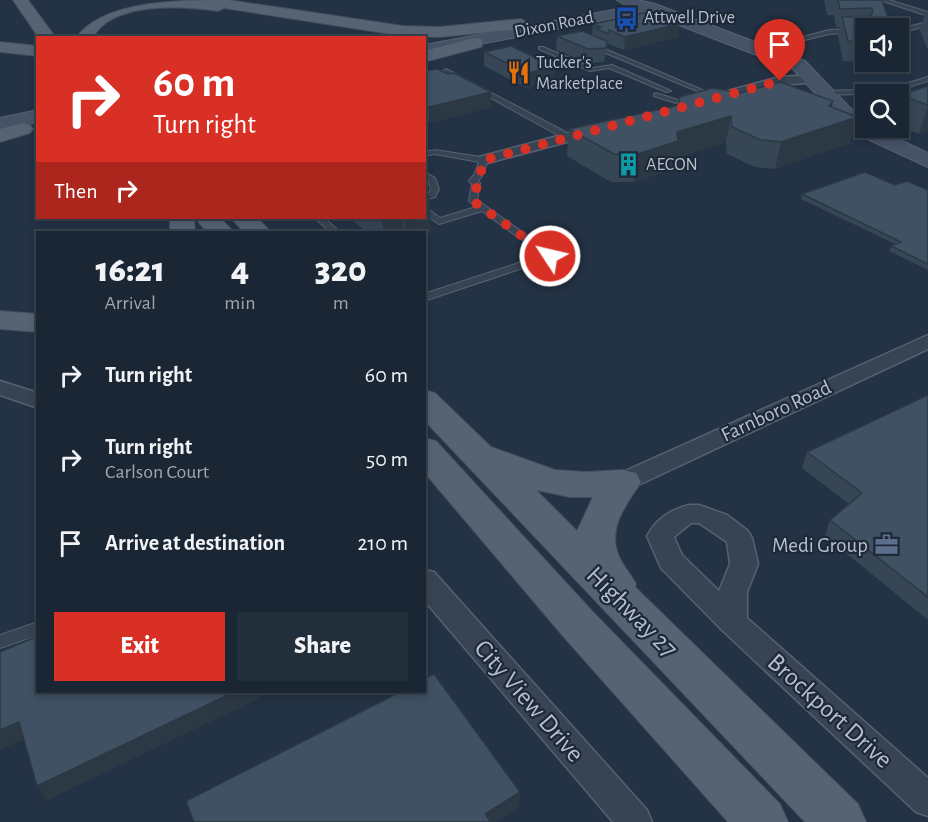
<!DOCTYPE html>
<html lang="en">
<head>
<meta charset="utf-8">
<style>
	:root { --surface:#1a2633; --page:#232e3b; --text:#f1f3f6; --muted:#9fa5ac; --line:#38434e; --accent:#d93025 }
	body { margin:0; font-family:"Alegreya Sans",sans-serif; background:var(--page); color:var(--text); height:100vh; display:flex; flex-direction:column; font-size:22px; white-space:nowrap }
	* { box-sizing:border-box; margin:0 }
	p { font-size:20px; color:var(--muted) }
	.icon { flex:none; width:33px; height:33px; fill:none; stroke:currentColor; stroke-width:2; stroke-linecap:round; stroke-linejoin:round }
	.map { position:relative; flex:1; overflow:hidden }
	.drawer { position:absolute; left:36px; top:231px; width:390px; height:462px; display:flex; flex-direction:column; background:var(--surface); border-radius:0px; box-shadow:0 3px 9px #0003,0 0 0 2px var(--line) }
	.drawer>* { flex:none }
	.top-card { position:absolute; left:36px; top:36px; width:390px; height:183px; border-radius:0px; box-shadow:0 3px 9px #0003,0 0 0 2px var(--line); background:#d93025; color:#fff; overflow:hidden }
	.buttons { position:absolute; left:855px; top:18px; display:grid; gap:12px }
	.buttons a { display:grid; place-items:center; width:54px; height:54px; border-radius:0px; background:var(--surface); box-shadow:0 3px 9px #0003,0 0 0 2px var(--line); font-size:30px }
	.pin { position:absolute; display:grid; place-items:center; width:51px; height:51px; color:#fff; margin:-62px -26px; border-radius:50% 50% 50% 0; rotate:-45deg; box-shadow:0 0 6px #0007 }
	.pin .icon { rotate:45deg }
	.me { position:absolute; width:66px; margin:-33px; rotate:305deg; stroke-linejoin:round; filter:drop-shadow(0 0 4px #0008) }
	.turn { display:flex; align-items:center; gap:21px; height:126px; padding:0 18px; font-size:27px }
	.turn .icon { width:78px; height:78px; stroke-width:2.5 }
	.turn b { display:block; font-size:42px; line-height:51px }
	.then { display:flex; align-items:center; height:57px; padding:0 18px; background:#0003; gap:12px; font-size:22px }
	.eta { display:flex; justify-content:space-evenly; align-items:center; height:102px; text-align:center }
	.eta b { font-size:36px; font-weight:800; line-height:42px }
	.action { display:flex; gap:12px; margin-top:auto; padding:12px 18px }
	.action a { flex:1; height:69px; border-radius:0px; background:var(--accent); color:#fff; font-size:24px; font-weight:800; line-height:69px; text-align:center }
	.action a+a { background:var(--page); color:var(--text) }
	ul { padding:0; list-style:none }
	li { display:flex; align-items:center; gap:18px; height:84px; padding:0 18px }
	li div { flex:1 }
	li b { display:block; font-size:22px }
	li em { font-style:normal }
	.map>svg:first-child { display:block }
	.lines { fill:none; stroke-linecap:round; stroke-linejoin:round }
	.lane-casing { stroke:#566270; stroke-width:2 }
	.street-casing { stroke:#566270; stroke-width:3 }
	.secondary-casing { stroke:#566270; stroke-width:2 }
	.primary-casing { stroke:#424d5c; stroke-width:2 }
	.lane { fill:#384453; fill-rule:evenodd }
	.street { fill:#384453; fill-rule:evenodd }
	.secondary { fill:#465366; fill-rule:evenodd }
	.primary { fill:#566373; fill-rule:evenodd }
	.wall { fill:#364655; fill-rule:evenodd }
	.shaded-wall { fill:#2c3945 }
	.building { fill:#3f5163; stroke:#2c3945; stroke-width:1.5 }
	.route { stroke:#d93025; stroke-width:10; stroke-dasharray:0 18 }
	.labels { text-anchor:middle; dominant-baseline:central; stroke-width:4.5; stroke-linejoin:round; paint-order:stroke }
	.far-poi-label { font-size:18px; fill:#b5bfcd; stroke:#1d2938; text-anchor:start }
	.far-street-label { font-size:18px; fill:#b5bfcd; stroke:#1d2938 }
	.street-label { font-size:21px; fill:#b5bfcd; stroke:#1d2938 }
	.poi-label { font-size:21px; fill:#b5bfcd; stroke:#1d2938; text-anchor:end }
	.near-street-label { font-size:26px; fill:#b5bfcd; stroke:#1d2938 }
</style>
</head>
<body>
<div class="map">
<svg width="928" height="822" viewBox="0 0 928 822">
	<rect width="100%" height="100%" fill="#233244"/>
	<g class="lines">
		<defs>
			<g id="lane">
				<path d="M880,0H889L928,12V16Z"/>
				<path d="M928,22V26L898,33V29Z"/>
				<path d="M866,28V32L829,34L760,51L757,49L829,30Z"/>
				<path d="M589,44H593L719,97L714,98L589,46Z"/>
				<path d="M539,47H543L593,68L612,65L671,91L666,92L609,68L590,71L539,49Z"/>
				<path d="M446,69L571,135L572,137L565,139L444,72L443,71Z"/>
				<path d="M928,77V81L888,93L826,95L823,93L826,91L888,89Z"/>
				<path d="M656,93L678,100L680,101L676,103L654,96V94Z"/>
				<path d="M435,150L487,158L488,160L482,176L478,181L480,183L477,200L553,254V258L424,301V294L543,255L482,211L439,224L424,214V206L440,218L476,207L469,201L472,184L469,181L474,175L479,162L435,154L424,156V152Z"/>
				<path d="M424,172L435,178L439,189L435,197L424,200V195L429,193L431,189L428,181L424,178Z"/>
				<path d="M315,218H324L340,232H330Z"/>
				<path d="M38,622V635L0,648V635Z"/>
			</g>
			<g id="street">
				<path d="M814,75L818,76V82L781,85L706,105L699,101L701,98L780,77Z"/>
				<path d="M599,125L604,126V132L484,164L477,160L479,157Z"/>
				<path d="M928,335V349L632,488L623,490L614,488L611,482L614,476Z"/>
				<path d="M0,381L38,393V408L0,395Z"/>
				<path d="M689,505H699L727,515L748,531L752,538L758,564L747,592V618L928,778V816L916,812L723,631L661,568L647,536C657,518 670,510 689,505ZM691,523H699L727,542L730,564L719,591L682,555L674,537Z"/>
				<path d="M424,570L434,572L647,810L652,822H613L424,600Z"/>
			</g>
			<g id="secondary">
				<path d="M617,0H638L655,4L805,61L850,108L866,120V128H875L928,153V167L861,136L836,116L793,69L645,12L424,55V45L629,7Z"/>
				<path d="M38,110V122L0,130V118Z"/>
			</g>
			<g id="primary">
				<path d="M13,0H28L56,38H39Z"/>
				<path d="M228,0L403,26L440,27L521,19L529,24L521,29L440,37L403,36L224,8L218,11C184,6 111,1 93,38H76C103,0 180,0 228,0Z"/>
				<path d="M475,38L481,39L483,43L481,47L424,62V51Z"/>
				<path d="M0,42L38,46V56L0,52Z"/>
				<path d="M23,123L30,125L33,129L30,133L0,142V129Z"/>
				<path d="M170,218H194L195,232H170Z"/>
				<path d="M195,218H220L234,232H207Z"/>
				<path d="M231,218H257L271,232H244Z"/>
				<path d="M0,311L38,314V332L0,329Z"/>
				<path d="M424,390L435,393L491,447L555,470L586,472L623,470L636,473L641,482C628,503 609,524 617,551C620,563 631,574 636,584L635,587L858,804L866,822H805L424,420ZM536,490L570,497H593L577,531Z"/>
				<path d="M424,438L436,441L593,612L780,804L788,822H728L563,636L424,472Z"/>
			</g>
		</defs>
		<use href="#lane" class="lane-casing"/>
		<use href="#street" class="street-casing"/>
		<use href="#secondary" class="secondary-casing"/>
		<use href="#primary" class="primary-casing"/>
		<use href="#lane" class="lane"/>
		<use href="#street" class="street"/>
		<use href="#secondary" class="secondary"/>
		<use href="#primary" class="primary"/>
	</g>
	<g class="wall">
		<path d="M824,0H882L891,27H899L905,46L899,65L843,61L838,36L840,27H836L834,15H827ZM866,28H898V62H866Z"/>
		<path d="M925,12L928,13V48H927L920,31Z"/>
		<path d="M593,24L678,37L624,50L608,44L604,62L587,63L556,50L557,36L592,35Z"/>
		<path d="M484,52L554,81L526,88L484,66Z"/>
		<path d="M424,71L448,74L491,92V107L429,123L424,120Z"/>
		<path d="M928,86V131L919,134L898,126V100L900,95Z"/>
		<path d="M740,93L833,101L832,107L857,117L850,143L775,169L755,167L727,154L726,142L675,158L673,169L634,182H611L567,156L569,129L678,105L679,97Z"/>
		<path d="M895,185L928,190V270L889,251L891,246L895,244L801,199L802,194Z"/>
		<path d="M349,218H424L431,233L424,235V232H367Z"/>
		<path d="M928,395V620L825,536L830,520L849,504L802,468L807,452Z"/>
	</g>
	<g class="shaded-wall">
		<path d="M679,24L678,37L624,50L625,37Z"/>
		<path d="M555,67L554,81L526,88L527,73Z"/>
		<path d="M491,92V107L429,123V107Z"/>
		<path d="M833,101L827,127L857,117L850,143L775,169L781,142Z"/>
		<path d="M928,106V131L919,134Z"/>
		<path d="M731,116L726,142L675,158L673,169L634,182L638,154L677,132Z"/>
		<path d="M430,197L431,233L424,235V232H405L404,218H424V199Z"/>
		<path d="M382,218H402L403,232H383Z"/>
		<path d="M234,692H272L46,801L37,786Z"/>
		<path d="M19,722L28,738L0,750V730Z"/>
		<path d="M520,792L519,807L496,822H485V814Z"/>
	</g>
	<g class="building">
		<path d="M838,0H882L891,27H899L905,46L898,45V28H866V43L848,41L842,17L871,16L873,10L871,8L840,9Z"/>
		<path d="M648,12L679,24L625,37L609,30L608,34L595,28L601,27L593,24Z"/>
		<path d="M582,31L607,41L606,48L588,49L557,36Z"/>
		<path d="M511,46L555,67L527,73L484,52Z"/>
		<path d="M437,69L448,74L454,73L491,92L429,107L424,105V71Z"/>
		<path d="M780,82L833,101L829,106L857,117L781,142L761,140L732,127L731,116L677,132L678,141L638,154H614L569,129L680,105L679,97L713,88L740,93Z"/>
		<path d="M928,86V105L900,95Z"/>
		<path d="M865,172L895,185L907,181L928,190V264L891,246L901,242L802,194Z"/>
		<path d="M424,193L430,197L424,199Z"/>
		<path d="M928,395V597L830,520L862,493L807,452Z"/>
		<path d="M38,636V692H234L37,786L19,722L0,730V652Z"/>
		<path d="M434,674L520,792L485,814L491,822H194L186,801L400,692H424V679Z"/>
	</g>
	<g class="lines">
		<path class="route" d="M550,256L473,201L484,160L780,81"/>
	</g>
	<defs>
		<symbol id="bus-bare" viewBox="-9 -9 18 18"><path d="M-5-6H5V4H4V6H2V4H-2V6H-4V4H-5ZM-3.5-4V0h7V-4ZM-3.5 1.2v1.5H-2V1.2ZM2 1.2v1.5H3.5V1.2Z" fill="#1a4fb4" stroke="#1d2938" stroke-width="2.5" paint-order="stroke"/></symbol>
		<symbol id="restaurant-bare" viewBox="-9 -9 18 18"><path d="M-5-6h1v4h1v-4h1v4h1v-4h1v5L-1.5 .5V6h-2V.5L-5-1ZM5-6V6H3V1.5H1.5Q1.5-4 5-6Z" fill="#e8710a" stroke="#1d2938" stroke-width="2.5" paint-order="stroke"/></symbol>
		<symbol id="building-bare" viewBox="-9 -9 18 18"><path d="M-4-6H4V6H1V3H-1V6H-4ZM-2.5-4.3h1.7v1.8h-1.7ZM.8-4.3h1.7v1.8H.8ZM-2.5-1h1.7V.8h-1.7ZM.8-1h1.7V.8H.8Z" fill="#0f9aa8" stroke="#1d2938" stroke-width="2.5" paint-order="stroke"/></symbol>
		<symbol id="office-bare" viewBox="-9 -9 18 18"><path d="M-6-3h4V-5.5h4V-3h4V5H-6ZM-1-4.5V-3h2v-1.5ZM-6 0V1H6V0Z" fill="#5c6f8a" stroke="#1d2938" stroke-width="2.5" paint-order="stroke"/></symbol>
	</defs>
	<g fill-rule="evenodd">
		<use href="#bus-bare" x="610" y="2" width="33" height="33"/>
		<use href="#restaurant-bare" x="502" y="56" width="33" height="33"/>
		<use href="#building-bare" x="612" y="148" width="33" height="33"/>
		<use href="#office-bare" x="870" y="528" width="33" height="33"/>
	</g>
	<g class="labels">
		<g class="far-poi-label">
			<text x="644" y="18">Attwell Drive</text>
			<text x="536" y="63">Tucker's<tspan x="536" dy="21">Marketplace</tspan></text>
			<text x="646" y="165">AECON</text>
		</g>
		<g class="far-street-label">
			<text transform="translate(554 25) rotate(-11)">Dixon Road</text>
		</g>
		<g class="street-label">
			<text transform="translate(776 411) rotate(-25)">Farnboro Road</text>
		</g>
		<g class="poi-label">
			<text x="868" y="545">Medi Group</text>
		</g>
		<g class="near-street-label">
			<text transform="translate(632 612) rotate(45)">Highway 27</text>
			<text transform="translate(529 701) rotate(49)">City View Drive</text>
			<text transform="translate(830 711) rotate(42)">Brockport Drive</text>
		</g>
	</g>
</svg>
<div class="buttons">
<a><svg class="icon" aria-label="sound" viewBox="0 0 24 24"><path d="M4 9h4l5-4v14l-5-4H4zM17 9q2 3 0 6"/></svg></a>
<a><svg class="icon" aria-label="search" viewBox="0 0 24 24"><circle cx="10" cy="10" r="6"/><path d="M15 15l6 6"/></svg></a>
</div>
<div class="pin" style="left:780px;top:81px;background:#d93025"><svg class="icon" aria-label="arrive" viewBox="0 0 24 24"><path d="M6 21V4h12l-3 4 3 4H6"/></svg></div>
<svg class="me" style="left:550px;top:256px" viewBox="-20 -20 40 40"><circle r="17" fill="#d93025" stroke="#fff" stroke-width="3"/><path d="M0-11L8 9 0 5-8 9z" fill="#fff"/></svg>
<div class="top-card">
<div class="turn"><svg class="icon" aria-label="right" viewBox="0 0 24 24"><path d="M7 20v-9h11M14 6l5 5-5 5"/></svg><div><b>60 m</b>Turn right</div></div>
<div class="then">Then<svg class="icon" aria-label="right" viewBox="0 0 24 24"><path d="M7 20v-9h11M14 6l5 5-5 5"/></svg></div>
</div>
<section class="drawer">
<div class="eta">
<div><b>16:21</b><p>Arrival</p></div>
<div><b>4</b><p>min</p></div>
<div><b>320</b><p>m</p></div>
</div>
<ul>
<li><svg class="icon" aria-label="right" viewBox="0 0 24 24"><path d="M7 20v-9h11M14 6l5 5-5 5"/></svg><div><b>Turn right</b></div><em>60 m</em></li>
<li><svg class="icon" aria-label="right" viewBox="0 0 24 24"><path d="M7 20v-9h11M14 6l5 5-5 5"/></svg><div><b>Turn right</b><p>Carlson Court</p></div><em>50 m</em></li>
<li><svg class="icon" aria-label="arrive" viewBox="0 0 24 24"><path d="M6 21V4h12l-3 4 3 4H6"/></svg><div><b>Arrive at destination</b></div><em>210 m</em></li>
</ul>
<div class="action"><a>Exit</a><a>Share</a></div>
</section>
</div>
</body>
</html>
